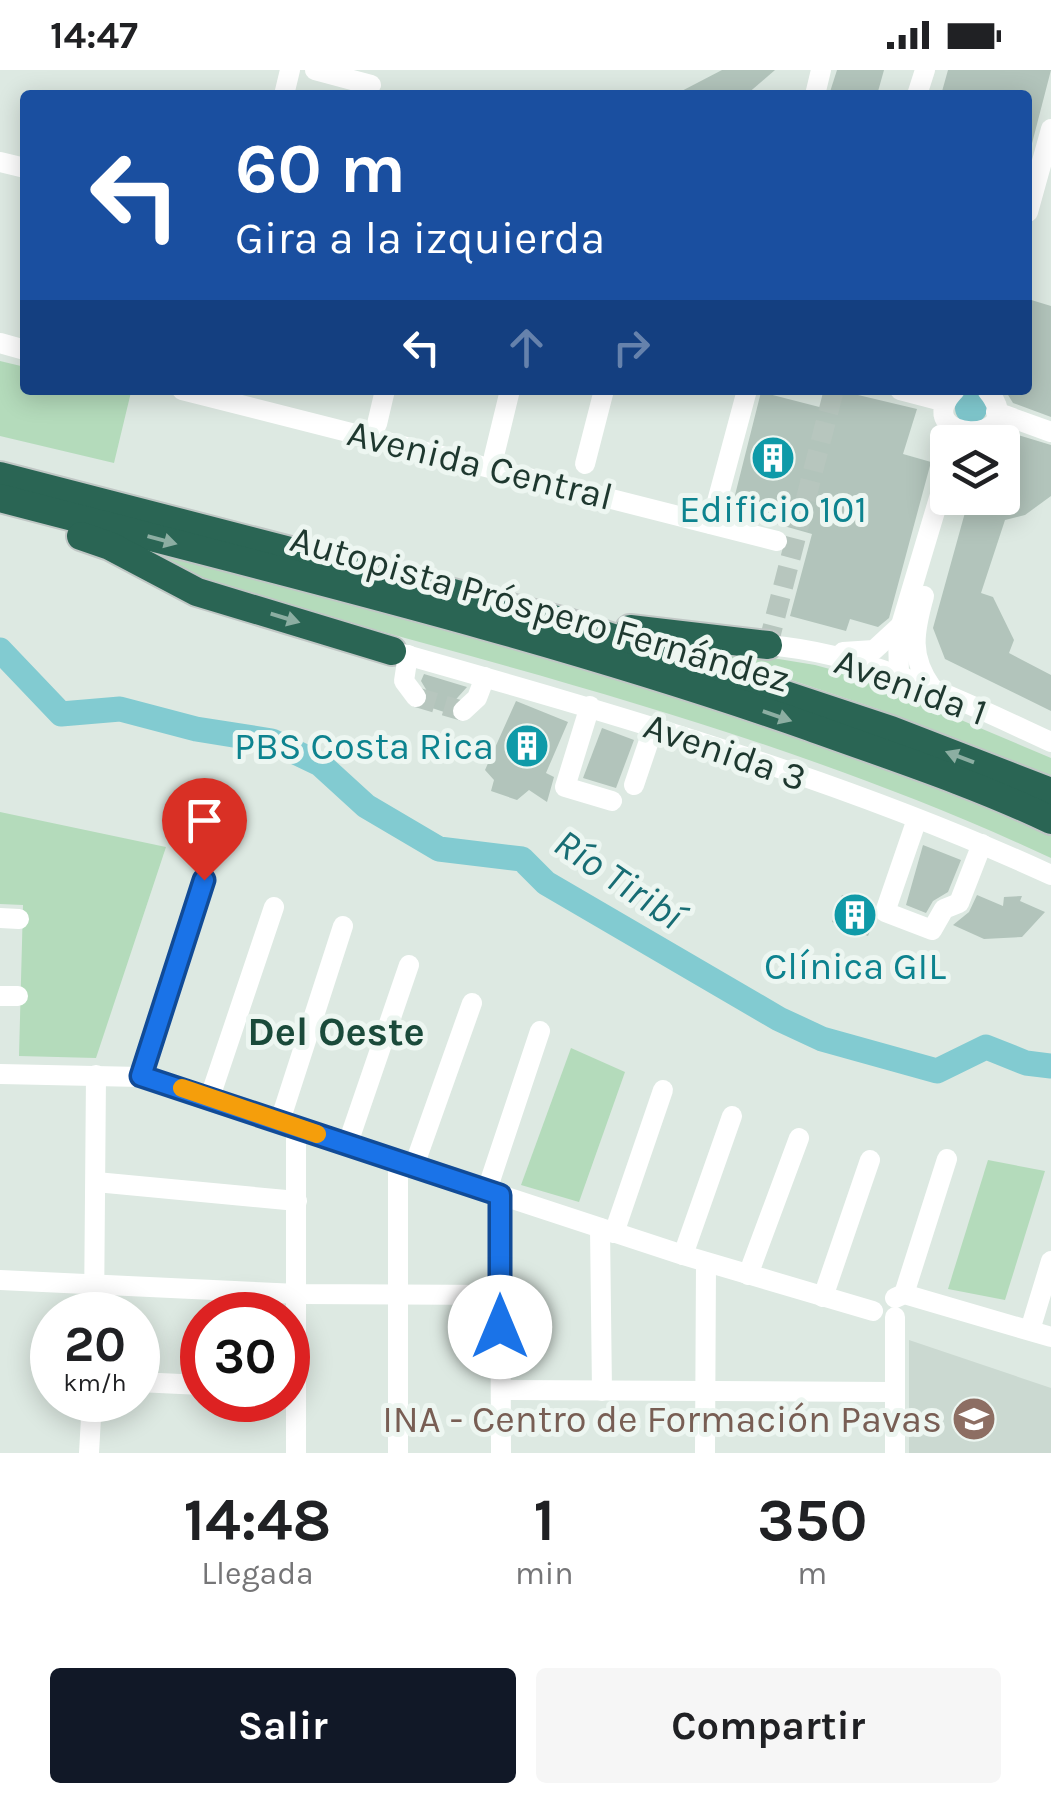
<!DOCTYPE html>
<html lang="es">
<head>
<meta charset="utf-8">
<style>
	:root { --surface:#fff; --page:#f6f6f6; --text:#202124; --muted:#757577; --accent:#111827 }
	body { margin:0; font-family:Karla,sans-serif; background:var(--page); color:var(--text); height:100vh; display:flex; flex-direction:column; font-size:38px; white-space:nowrap }
	* { box-sizing:border-box; margin:0 }
	p { font-size:32px; color:var(--muted) }
	.icon { flex:none; width:55px; height:55px; fill:none; stroke:currentColor; stroke-width:2; stroke-linecap:round; stroke-linejoin:round }
	.map { position:relative; height:1383px; overflow:hidden }
	.details { display:flex; flex-direction:column; background:var(--surface); flex:1 }
	.details>* { flex:none }
	.banner { position:absolute; left:20px; top:20px; width:1012px; height:305px; border-radius:10px; box-shadow:0 5px 25px #0003; background:#1a4fa0; color:#fff; overflow:hidden }
	.fabs { position:absolute; left:930px; top:355px; display:grid; gap:20px }
	.fabs a { display:grid; place-items:center; width:90px; height:90px; border-radius:10px; background:var(--surface); box-shadow:0 5px 25px #0003; font-size:50px }
	.speed { position:absolute; left:30px; top:1222px; display:flex; gap:20px; font-size:50px; font-weight:700; text-align:center }
	.speed>* { display:grid; place-content:center; width:130px; height:130px; border-radius:50%; background:var(--surface); box-shadow:0 5px 25px #0003; line-height:1 }
	.speed small { font-size:25px; font-weight:400 }
	.speed .limit { border:15px solid #d22; background:#fff; color:#111 }
	.pin { position:absolute; display:grid; place-items:center; width:85px; height:85px; color:#fff; margin:-102px -42px; border-radius:50% 50% 50% 0; rotate:-45deg; box-shadow:0 0 10px #0007 }
	.pin .icon { rotate:45deg }
	.me { position:absolute; width:110px; margin:-55px; rotate:0deg; stroke-linejoin:round; filter:drop-shadow(0 0 8px #0008) }
	.turn { display:flex; align-items:center; gap:35px; height:210px; padding:0 50px; font-size:45px }
	.turn .icon { width:130px; height:130px; stroke-width:2.5 }
	.turn b { display:block; font-size:70px; line-height:85px }
	.lanes { display:flex; align-items:center; height:95px; padding:0 50px; background:#0003; justify-content:center; gap:50px; direction:ltr }
	.lanes .off { opacity:.35 }
	.eta { display:flex; justify-content:space-evenly; align-items:center; height:170px; text-align:center }
	.eta b { font-size:60px; font-weight:700; line-height:70px }
	.button { display:flex; gap:20px; margin-top:auto; padding:20px 50px }
	.button a { flex:1; height:115px; border-radius:10px; background:var(--accent); color:#fff; font-size:40px; font-weight:700; line-height:115px; text-align:center }
	.button a+a { background:var(--page); color:var(--text) }
	.status { display:flex; justify-content:space-between; align-items:center; height:70px; padding:0 50px; background:var(--surface); direction:ltr }
	.status svg { height:28px; fill:currentColor }
	.map>svg:first-child { display:block }
	.built { fill:#cbd9d1 }
	.green { fill:#b4dbbb }
	.water { fill:#82cbd1 }
	.lines { fill:none; stroke-linecap:round; stroke-linejoin:round }
	.river { stroke:#82cbd1; stroke-width:25 }
	.building { fill:#b2c4bb }
	.minor-tunnel { stroke:#b7c6be; stroke-width:20; stroke-dasharray:20 10; stroke-linecap:butt }
	.highway-casing { stroke:#c0c7c5; stroke-width:32 }
	.minor { stroke:#fff; stroke-width:20 }
	.highway { stroke:#2a6554; stroke-width:28 }
	.oneway { fill:#8caea2 }
	.route-casing { stroke:#114b97; stroke-width:25 }
	.route { stroke:#1a73e8; stroke-width:18 }
	.slow { stroke:#f59e0b; stroke-width:18 }
	.labels { text-anchor:middle; dominant-baseline:central; stroke-width:10; stroke-linejoin:round; paint-order:stroke }
	.street-label { font-size:38px; fill:#1e382f; stroke:#edf6f1 }
	.culture-label { font-size:38px; fill:#0d838f; stroke:#edf6f1 }
	.education-label { font-size:38px; fill:#785e54; stroke:#edf6f1; text-anchor:end }
	.water-label { font-size:40px; font-style:italic; fill:#186d74; stroke:#edf6f1 }
	.neighbourhood-label { font-size:40px; font-weight:bold; fill:#1a4a3a; stroke:#edf6f1 }
</style>
</head>
<body>
<div class="status"><b>14:47</b><svg viewBox="0 0 49 12"><path d="M0 12V9h3v3zM5 12V6h3v6zM10 12V3h3v9zM15 12V0h3v12zM26 1h20v11H26zM47 4h2v5h-2z"/></svg></div>
<div class="map">
<svg width="1051" height="1383" viewBox="0 0 1051 1383">
	<rect width="100%" height="100%" fill="#dde9e2"/>
	<path class="built" d="M909,1270L1051,1318V1383H909Z"/>
	<g class="green">
		<path d="M0,291L25,297V320L131,322L114,393L0,366Z"/>
		<path d="M169,484L754,643L1051,762V788C824,682 583,616 342,551L322,550L196,508L161,486Z"/>
		<path d="M723,580L815,595L859,607L1051,688V713L878,639L704,581Z"/>
		<path d="M0,742L166,777L96,988L19,986L23,835L0,834Z"/>
		<path d="M571,978L625,1002L579,1132L521,1115Z"/>
		<path d="M988,1090L1045,1101L1005,1230L948,1219Z"/>
	</g>
	<circle class="water" cx="971" cy="338" r="16"/>
	<g class="lines">
		<path class="river" d="M0,580L61,644L120,639L196,659L272,671L320,694L366,736L439,779L522,789L546,813L779,949L822,969L937,1001L986,977L1026,993L1051,996"/>
	</g>
	<g class="building">
		<path d="M722,0H775L746,25H674Z"/>
		<path d="M837,0H884L877,25H829Z"/>
		<path d="M948,0H1051L1029,85L1028,25H941Z"/>
		<path d="M1028,229L1051,236V347L1013,333L1005,320H1028Z"/>
		<path d="M837,320L917,339L903,384L931,392L889,548L878,557L850,549L846,561L790,546L812,464L731,441L761,322L831,340Z"/>
		<path d="M1018,365L1051,375V426L1025,445L1005,450L981,523L993,527L1014,570L1009,583L1051,605V641L945,589L933,558L969,428H1002V375Z"/>
		<path d="M424,604L467,617L450,636V644L426,636L430,626L421,611Z"/>
		<path d="M516,631L568,652L546,703L554,707L547,732L529,720L517,730L491,721L494,710L485,700Z"/>
		<path d="M602,658L634,670L616,718L583,708Z"/>
		<path d="M923,775L961,790L948,822L933,831L926,843L906,835Z"/>
		<path d="M842,825L872,836L874,850L868,866L832,852Z"/>
		<path d="M977,825L1003,836L1004,827L1022,826L1020,831L1045,842L1022,867L984,869L953,855L969,842Z"/>
	</g>
	<g class="lines">
		<g class="minor-tunnel">
			<path d="M768,575L834,320"/>
			<path d="M416,627L463,641"/>
		</g>
		<defs>
			<g id="highway">
				<path d="M0,406L565,552L891,660L1051,722"/>
				<path d="M0,428C271,499 545,564 810,657C890,686 974,713 1051,750"/>
				<path d="M81,466L110,476L197,522L392,581"/>
				<path d="M630,559L768,575"/>
			</g>
		</defs>
		<use href="#highway" class="highway-casing"/>
		<g class="minor">
			<path d="M315,0L371,15"/>
			<path d="M284,25L290,0"/>
			<path d="M815,25L821,0"/>
			<path d="M917,25L925,0"/>
			<path d="M0,92L25,98"/>
			<path d="M1028,142L1051,59"/>
			<path d="M0,273L25,280"/>
			<path d="M182,320L777,471"/>
			<path d="M900,320L946,332"/>
			<path d="M955,320C905,372 1035,378 987,320"/>
			<path d="M996,342L1051,362"/>
			<path d="M377,354L385,320"/>
			<path d="M494,386L510,320"/>
			<path d="M585,394L604,320"/>
			<path d="M711,454L747,320"/>
			<path d="M924,526C914,562 909,586 932,618"/>
			<path d="M768,575C870,584 960,630 1051,672"/>
			<path d="M392,581C614,644 840,708 1051,805"/>
			<path d="M843,582L874,580L899,557"/>
			<path d="M408,585L404,611L416,627"/>
			<path d="M899,604L898,565L948,398"/>
			<path d="M590,636L565,717L612,731"/>
			<path d="M463,641L477,628L485,607"/>
			<path d="M634,715L654,656"/>
			<path d="M917,749L885,842L932,860L944,839L959,833L982,774"/>
			<path d="M0,848L19,849"/>
			<path d="M0,926H18"/>
			<path d="M0,1004L141,1007L683,1185L873,1241"/>
			<path d="M141,1007L204,810"/>
			<path d="M210,1027L274,837"/>
			<path d="M280,1051L343,856"/>
			<path d="M296,1057V1383"/>
			<path d="M348,1073L409,895"/>
			<path d="M398,1089V1383"/>
			<path d="M414,1096L472,933"/>
			<path d="M96,1112L297,1131"/>
			<path d="M487,1120L540,961"/>
			<path d="M500,1125L501,1383"/>
			<path d="M600,1158L602,1321"/>
			<path d="M614,1163L663,1020"/>
			<path d="M683,1185L732,1046"/>
			<path d="M748,1205L799,1068"/>
			<path d="M0,1210L298,1224L500,1225"/>
			<path d="M904,1224L947,1089"/>
			<path d="M823,1227L870,1090"/>
			<path d="M895,1228L904,1224L1051,1267"/>
			<path d="M94,1245L96,1005"/>
			<path d="M895,1247V1383"/>
			<path d="M1030,1260L1051,1191"/>
			<path d="M138,1312L202,1315"/>
			<path d="M501,1320L895,1322"/>
			<path d="M89,1383L92,1330"/>
			<path d="M705,1383L706,1193"/>
		</g>
		<use href="#highway" class="highway"/>
	</g>
	<defs><path id="oneway-solid" d="M-6-.8H1V-3.2L6.5 0L1 3.2V.8H-6Z" transform="scale(2.5)"/></defs>
	<g class="oneway">
		<use href="#oneway-solid" transform="translate(162 470) rotate(15)"/>
		<use href="#oneway-solid" transform="translate(285 548) rotate(17)"/>
		<use href="#oneway-solid" transform="translate(777 646) rotate(19)"/>
		<use href="#oneway-solid" transform="translate(960 687) rotate(-159)"/>
	</g>
	<g class="lines">
		<defs>
			<path id="route" d="M204,810L141,1006L500,1125V1257"/>
		</defs>
		<use href="#route" class="route-casing"/>
		<use href="#route" class="route"/>
		<path class="slow" d="M182,1018L317,1064"/>
	</g>
	<defs>
		<symbol id="building-disc" viewBox="-11 -11 22 22"><circle r="9.5" fill="#0f9aa8" stroke="#edf6f1"/><path d="M-4-6H4V6H1V3H-1V6H-4ZM-2.5-4.3h1.7v1.8h-1.7ZM.8-4.3h1.7v1.8H.8ZM-2.5-1h1.7V.8h-1.7ZM.8-1h1.7V.8H.8Z" fill="#fff"/></symbol>
		<symbol id="university-disc" viewBox="-11 -11 22 22"><circle r="9.5" fill="#8d6e63" stroke="#edf6f1"/><path d="M0-5L7-2L0 1L-7-2ZM-4 1L0 2.5L4 1V4Q0 6-4 4Z" fill="#fff"/></symbol>
	</defs>
	<g fill-rule="evenodd">
		<use href="#building-disc" x="748" y="363" width="50" height="50"/>
		<use href="#building-disc" x="502" y="651" width="50" height="50"/>
		<use href="#building-disc" x="830" y="820" width="50" height="50"/>
		<use href="#university-disc" x="949" y="1324" width="50" height="50"/>
	</g>
	<g class="labels">
		<g class="street-label">
			<text transform="translate(480 395) rotate(14)">Avenida Central</text>
			<text transform="translate(540 539) rotate(16)">Autopista Próspero Fernández</text>
			<text transform="translate(911 617) rotate(20)">Avenida 1</text>
			<text transform="translate(725 682) rotate(19)">Avenida 3</text>
		</g>
		<g class="culture-label">
			<text x="773" y="439">Edificio 101</text>
			<text x="494" y="676" text-anchor="end">PBS Costa Rica</text>
			<text x="855" y="896">Clínica GIL</text>
		</g>
		<g class="education-label">
			<text x="942" y="1349">INA - Centro de Formación Pavas</text>
		</g>
		<g class="water-label">
			<text transform="translate(619 809) rotate(34)">Río Tiribí</text>
		</g>
		<g class="neighbourhood-label">
			<text x="336" y="961">Del Oeste</text>
		</g>
	</g>
</svg>
<div class="fabs">
<a><svg class="icon" aria-label="layers" viewBox="0 0 24 24"><path d="M12 4l9 5-9 5-9-5zM3 14l9 5 9-5"/></svg></a>
</div>
<div class="speed"><div>20<small>km/h</small></div><div class="limit">30</div></div>
<div class="pin" style="left:204px;top:810px;background:#d93025"><svg class="icon" aria-label="arrive" viewBox="0 0 24 24"><path d="M6 21V4h12l-3 4 3 4H6"/></svg></div>
<svg class="me" style="left:500px;top:1257px" viewBox="-20 -20 40 40"><circle r="19" fill="#fff"/><path d="M0-13L10 11 0 6-10 11z" fill="#1a73e8"/></svg>
<div class="banner">
<div class="turn"><svg class="icon" aria-label="left" viewBox="0 0 24 24"><path d="M17 20v-9H6M10 6l-5 5 5 5"/></svg><div><b>60 m</b>Gira a la izquierda</div></div>
<div class="lanes"><svg class="icon" aria-label="left" viewBox="0 0 24 24"><path d="M17 20v-9H6M10 6l-5 5 5 5"/></svg><svg class="icon off" aria-label="ahead" viewBox="0 0 24 24"><path d="M12 20V5M6 11l6-6 6 6"/></svg><svg class="icon off" aria-label="right" viewBox="0 0 24 24"><path d="M7 20v-9h11M14 6l5 5-5 5"/></svg></div>
</div>
</div>
<section class="details">
<div class="eta">
<div><b>14:48</b><p>Llegada</p></div>
<div><b>1</b><p>min</p></div>
<div><b>350</b><p>m</p></div>
</div>
<div class="button"><a>Salir</a><a>Compartir</a></div>
</section>
</body>
</html>
